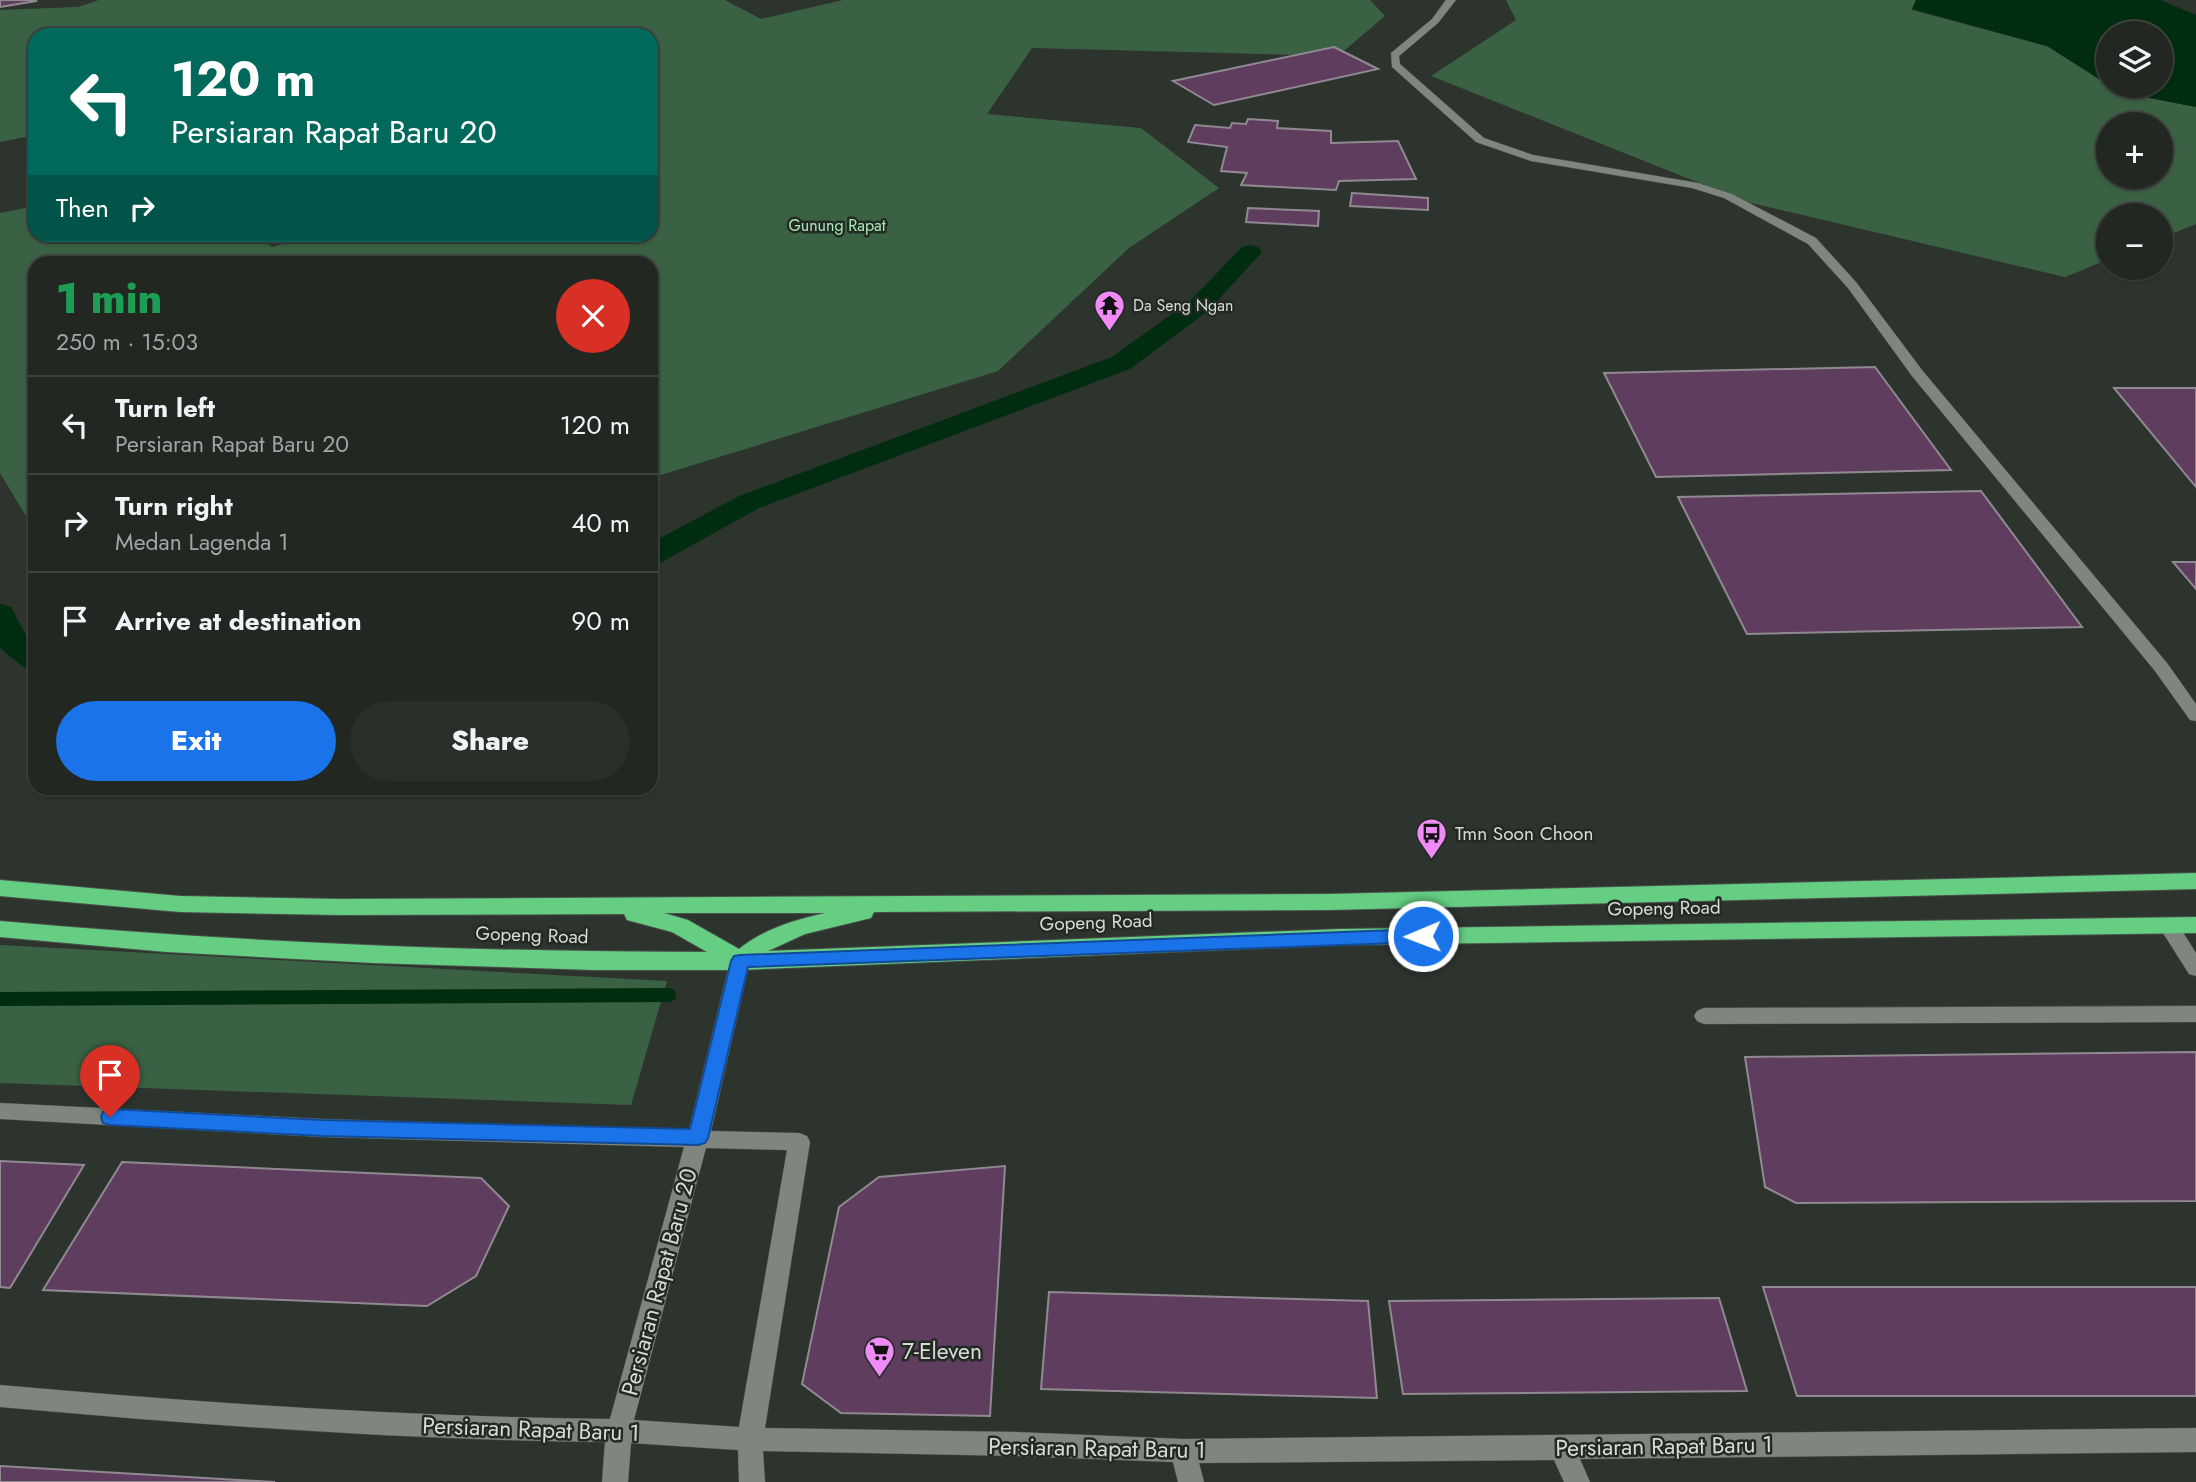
<!DOCTYPE html>
<html lang="en">
<head>
<meta charset="utf-8">
<style>
	:root { --surface:#222722; --page:#2a2f2a; --text:#f1f3f6; --muted:#a2a5a5; --line:#3f4440; --accent:#1a73e8 }
	body { margin:0; font-family:Jost,sans-serif; background:var(--page); color:var(--text); height:100vh; display:flex; flex-direction:column; font-size:26px; white-space:nowrap }
	* { box-sizing:border-box; margin:0 }
	p { font-size:23px; color:var(--muted) }
	.icon { flex:none; width:38px; height:38px; fill:none; stroke:currentColor; stroke-width:2; stroke-linecap:round; stroke-linejoin:round }
	.map { position:relative; flex:1; overflow:hidden }
	.sheet { position:absolute; left:28px; top:256px; width:630px; height:539px; display:flex; flex-direction:column; background:var(--surface); border-radius:21px; box-shadow:0 2px 5px #0004,0 0 0 2px var(--line) }
	.sheet>* { flex:none }
	.guide { position:absolute; left:28px; top:28px; width:630px; height:214px; border-radius:21px; box-shadow:0 2px 5px #0004,0 0 0 2px var(--line); background:#00695c; color:#fff; overflow:hidden }
	.controls { position:absolute; left:2096px; top:21px; display:grid; gap:14px }
	.controls a { display:grid; place-items:center; width:77px; height:77px; border-radius:50%; background:var(--surface); box-shadow:0 2px 5px #0004,0 0 0 2px var(--line); font-size:35px }
	.pin { position:absolute; display:grid; place-items:center; width:60px; height:60px; color:#fff; margin:-72px -30px; border-radius:50% 50% 50% 0; rotate:-45deg; box-shadow:0 0 7px #0007 }
	.pin .icon { rotate:45deg }
	.me { position:absolute; width:77px; margin:-38px; rotate:269deg; stroke-linejoin:round; filter:drop-shadow(0 0 5px #0008) }
	.turn { display:flex; align-items:center; gap:24px; height:147px; padding:0 28px; font-size:32px }
	.turn .icon { width:91px; height:91px; stroke-width:2.5 }
	.turn b { display:block; font-size:49px; line-height:60px }
	.then { display:flex; align-items:center; height:66px; padding:0 28px; background:#0003; gap:14px; font-size:26px }
	.round { display:grid; place-items:center; flex:none; width:74px; height:74px; border-radius:37px; background:var(--page) }
	.overview { display:flex; align-items:center; justify-content:space-between; height:119px; padding:0 28px }
	h1 { font-size:42px; font-weight:800; line-height:52px; color:#1e9e55 }
	.primary-button { display:flex; gap:14px; margin-top:auto; padding:14px 28px }
	.primary-button a { flex:1; height:80px; border-radius:42px; background:var(--accent); color:#fff; font-size:28px; font-weight:800; line-height:80px; text-align:center }
	.primary-button a+a { background:var(--page); color:var(--text) }
	ul { padding:0; list-style:none }
	li { display:flex; align-items:center; gap:21px; height:98px; padding:0 28px; border-top:2px solid var(--line) }
	li div { flex:1 }
	li b { display:block; font-size:26px }
	li em { font-style:normal }
	.map>svg:first-child { display:block }
	.green { fill:#3b6144; fill-rule:evenodd }
	.water { fill:#002c10 }
	.lines { fill:none; stroke-linecap:round; stroke-linejoin:round }
	.stream { stroke:#002c10; stroke-width:14 }
	.canal { fill:#002c10; fill-rule:evenodd }
	.building { fill:#5e3d5f; stroke:#918991; stroke-width:2 }
	.minor-casing { stroke:#4b514c; stroke-width:1 }
	.highway-casing { stroke:#4b514c; stroke-width:2 }
	.minor { fill:#7e867f; fill-rule:evenodd }
	.highway { fill:#65ce83; fill-rule:evenodd }
	.route { fill:#1a73e8; stroke:#114b97; stroke-width:2 }
	.labels { text-anchor:middle; dominant-baseline:central; stroke-width:5; stroke-linejoin:round; paint-order:stroke }
	.far-park-label { font-size:16px; fill:#a6eab5; stroke:#232a24 }
	.far-poi-label { font-size:16px; fill:#d6dbd7; stroke:#232a24; text-anchor:start }
	.poi-label { font-size:19px; fill:#d6dbd7; stroke:#232a24; text-anchor:start }
	.street-label { font-size:19px; fill:#d6dbd7; stroke:#232a24 }
	.near-street-label { font-size:23px; fill:#d6dbd7; stroke:#232a24 }
	.near-poi-label { font-size:23px; fill:#d6dbd7; stroke:#232a24; text-anchor:start }
</style>
</head>
<body>
<div class="map">
<svg width="2196" height="1482" viewBox="0 0 2196 1482">
	<rect width="100%" height="100%" fill="#2d342e"/>
	<g class="green">
		<path d="M99,0H725L761,19L843,0H1370L1385,16L1338,56L1032,48L987,114L1141,128L1219,188L1129,248L998,371L651,478V262H35V531L0,473V213L35,206V234L257,235L272,247L316,234H651V35H35V135L0,142V10L78,7Z"/>
		<path d="M1506,0H1916L1912,10L2047,46L2119,92L2196,107V224L2161,238V215H2109V259L2065,277L1747,202L1431,76L1516,20ZM2109,124H2161V177H2109Z"/>
		<path d="M0,945L667,981L631,1105L0,1083Z"/>
	</g>
	<path class="water" d="M1916,0H2161L2196,15V107L2119,92L2109,86H2161V33H2109V85L2047,46L1912,9Z"/>
	<g class="lines">
		<path class="stream" d="M0,999L669,995"/>
		<g class="canal">
			<path d="M1250,245L1258,247L1262,252L1208,311L1130,369L759,508L662,562L651,564V543L739,496L1112,357L1190,301L1242,247Z"/>
			<path d="M0,604L11,607L29,641L35,645V670L23,667L0,648Z"/>
		</g>
	</g>
	<g class="building">
		<path d="M0,0H35L36,1L0,7Z"/>
		<path d="M1334,47L1378,69L1214,105L1173,81Z"/>
		<path d="M1248,119L1278,121L1277,128L1331,131V143L1398,141L1416,179L1339,181L1336,190L1241,185L1247,173L1221,171L1227,147L1188,142L1195,125L1230,128L1232,123L1246,124Z"/>
		<path d="M1352,193L1428,198V210L1350,206Z"/>
		<path d="M1248,208L1319,211L1318,226L1246,222Z"/>
		<path d="M1875,367L1951,470L1656,477L1604,373Z"/>
		<path d="M2114,388H2196V487Z"/>
		<path d="M1981,491L2082,627L1747,634L1678,497Z"/>
		<path d="M2173,562H2196V589Z"/>
		<path d="M2196,1052V1201L1796,1203L1765,1187L1745,1057Z"/>
		<path d="M0,1161L84,1165L10,1288L0,1287Z"/>
		<path d="M122,1162L481,1178L509,1206L476,1276L427,1306L43,1290Z"/>
		<path d="M1005,1166L990,1416L841,1413L802,1384L839,1207L879,1177Z"/>
		<path d="M1763,1287H2196V1396H1797Z"/>
		<path d="M1049,1292L1368,1301L1377,1398L1041,1389Z"/>
		<path d="M1719,1298L1747,1391L1403,1394L1389,1301Z"/>
		<path d="M0,1466L275,1482H0Z"/>
	</g>
	<g class="lines">
		<defs>
			<g id="minor">
				<path d="M1446,0H1456L1438,23L1399,56L1400,64L1484,138L1533,155L1698,183L1732,194L1816,238L1856,282L1922,370L2167,663L2196,704V721L2190,720L2155,671L1912,376L1848,288L1808,244L1724,198L1692,188L1531,161L1476,142L1392,67L1391,53L1432,19Z"/>
				<path d="M2168,918L2175,920L2196,953V976L2189,974L2158,925L2161,920Z"/>
				<path d="M740,954L747,956L750,961L711,1131L799,1133L807,1136L810,1142L765,1428L1016,1432L1183,1439L2196,1428V1452L1580,1459L1590,1482H1564L1554,1460L1199,1463L1204,1482H1178L1173,1462L1016,1456L763,1451L765,1482H739L738,1450L631,1443L628,1482H602L605,1442C403,1440 202,1425 0,1407V1385C203,1403 406,1417 610,1419L684,1147L322,1137L0,1119V1103L322,1119L689,1130L730,961L733,956ZM706,1148L787,1150L739,1427L634,1420Z"/>
				<path d="M2196,1006V1022L1704,1024L1697,1021L1694,1016L1697,1011L1704,1008Z"/>
			</g>
			<path id="highway" d="M2196,873V889L1329,910L874,912L871,918L805,934L768,951L1340,929L2196,917V933L1340,945L740,970H595L373,963L167,952L0,937V921C235,942 471,952 707,952L672,932L627,920L624,914L340,915L180,912L0,896V880L180,896L340,899L1329,894ZM664,913H825C794,920 764,929 739,949L688,920Z"/>
		</defs>
		<use href="#minor" class="minor-casing"/>
		<use href="#highway" class="highway-casing"/>
		<use href="#minor" class="minor"/>
		<use href="#highway" class="highway"/>
	</g>
	<path class="route" d="M1423,929L1429,931L1432,936L1429,940L1423,942L748,967L708,1138L705,1143L698,1145L322,1136L110,1125L103,1123L101,1117L103,1112L110,1109L322,1120L690,1129L731,961L734,956L740,955Z"/>
	<defs>
		<symbol id="temple-pin" viewBox="-11 -11 22 30"><path d="M0 17L-7.5 6A9.5 9.5 0 1 1 7.5 6Z" fill="#f08bf6" stroke="#232a24"/><path d="M0-6L5-2H3V0L6.5 2.5H4V6H1.5V3h-3V6H-4V2.5H-6.5L-3 0V-2H-5Z" fill="#111"/></symbol>
		<symbol id="bus-pin" viewBox="-11 -11 22 30"><path d="M0 17L-7.5 6A9.5 9.5 0 1 1 7.5 6Z" fill="#f08bf6" stroke="#232a24"/><path d="M-5-6H5V4H4V6H2V4H-2V6H-4V4H-5ZM-3.5-4V0h7V-4ZM-3.5 1.2v1.5H-2V1.2ZM2 1.2v1.5H3.5V1.2Z" fill="#111"/></symbol>
		<symbol id="supermarket-pin" viewBox="-11 -11 22 30"><path d="M0 17L-7.5 6A9.5 9.5 0 1 1 7.5 6Z" fill="#f08bf6" stroke="#232a24"/><path d="M-6-5.5h2.5l.6 2H6L4.5 2H-2.5L-4.4-4H-6ZM-1.5 3.2a1.3 1.3 0 1 0 .1 0ZM3 3.2a1.3 1.3 0 1 0 .1 0Z" fill="#111"/></symbol>
	</defs>
	<g fill-rule="evenodd">
		<use href="#temple-pin" x="1092" y="288" width="35" height="47"/>
		<use href="#bus-pin" x="1414" y="816" width="35" height="47"/>
		<use href="#supermarket-pin" x="862" y="1334" width="35" height="47"/>
	</g>
	<g class="labels">
		<g class="far-park-label">
			<text x="837" y="225">Gunung Rapat</text>
		</g>
		<g class="far-poi-label">
			<text x="1133" y="305">Da Seng Ngan</text>
		</g>
		<g class="poi-label">
			<text x="1455" y="833">Tmn Soon Choon</text>
		</g>
		<g class="street-label">
			<text transform="translate(1664 908) rotate(-1)">Gopeng Road</text>
			<text transform="translate(1096 922) rotate(-2)">Gopeng Road</text>
			<text transform="translate(532 935) rotate(2)">Gopeng Road</text>
		</g>
		<g class="near-street-label">
			<text transform="translate(659 1282) rotate(-75)">Persiaran Rapat Baru 20</text>
			<text transform="translate(531 1429) rotate(2)">Persiaran Rapat Baru 1</text>
			<text transform="translate(1664 1446) rotate(-1)">Persiaran Rapat Baru 1</text>
			<text transform="translate(1097 1448) rotate(1)">Persiaran Rapat Baru 1</text>
		</g>
		<g class="near-poi-label">
			<text x="902" y="1351">7-Eleven</text>
		</g>
	</g>
</svg>
<div class="controls">
<a><svg class="icon" aria-label="layers" viewBox="0 0 24 24"><path d="M12 4l9 5-9 5-9-5zM3 14l9 5 9-5"/></svg></a>
<a>+</a>
<a>−</a>
</div>
<div class="pin" style="left:110px;top:1117px;background:#d93025"><svg class="icon" aria-label="arrive" viewBox="0 0 24 24"><path d="M6 21V4h12l-3 4 3 4H6"/></svg></div>
<svg class="me" style="left:1423px;top:936px" viewBox="-20 -20 40 40"><circle r="17" fill="#1a73e8" stroke="#fff" stroke-width="3"/><path d="M0-11L8 9 0 5-8 9z" fill="#fff"/></svg>
<div class="guide">
<div class="turn"><svg class="icon" aria-label="left" viewBox="0 0 24 24"><path d="M17 20v-9H6M10 6l-5 5 5 5"/></svg><div><b>120 m</b>Persiaran Rapat Baru 20</div></div>
<div class="then">Then<svg class="icon" aria-label="right" viewBox="0 0 24 24"><path d="M7 20v-9h11M14 6l5 5-5 5"/></svg></div>
</div>
<section class="sheet">
<div class="overview"><div><h1>1 min</h1><p>250 m · 15:03</p></div><a class="round" style="background:#d93025;color:#fff"><svg class="icon" aria-label="close" viewBox="0 0 24 24"><path d="M6 6l12 12M18 6L6 18"/></svg></a></div>
<ul>
<li><svg class="icon" aria-label="left" viewBox="0 0 24 24"><path d="M17 20v-9H6M10 6l-5 5 5 5"/></svg><div><b>Turn left</b><p>Persiaran Rapat Baru 20</p></div><em>120 m</em></li>
<li><svg class="icon" aria-label="right" viewBox="0 0 24 24"><path d="M7 20v-9h11M14 6l5 5-5 5"/></svg><div><b>Turn right</b><p>Medan Lagenda 1</p></div><em>40 m</em></li>
<li><svg class="icon" aria-label="arrive" viewBox="0 0 24 24"><path d="M6 21V4h12l-3 4 3 4H6"/></svg><div><b>Arrive at destination</b></div><em>90 m</em></li>
</ul>
<div class="primary-button"><a>Exit</a><a>Share</a></div>
</section>
</div>
</body>
</html>
